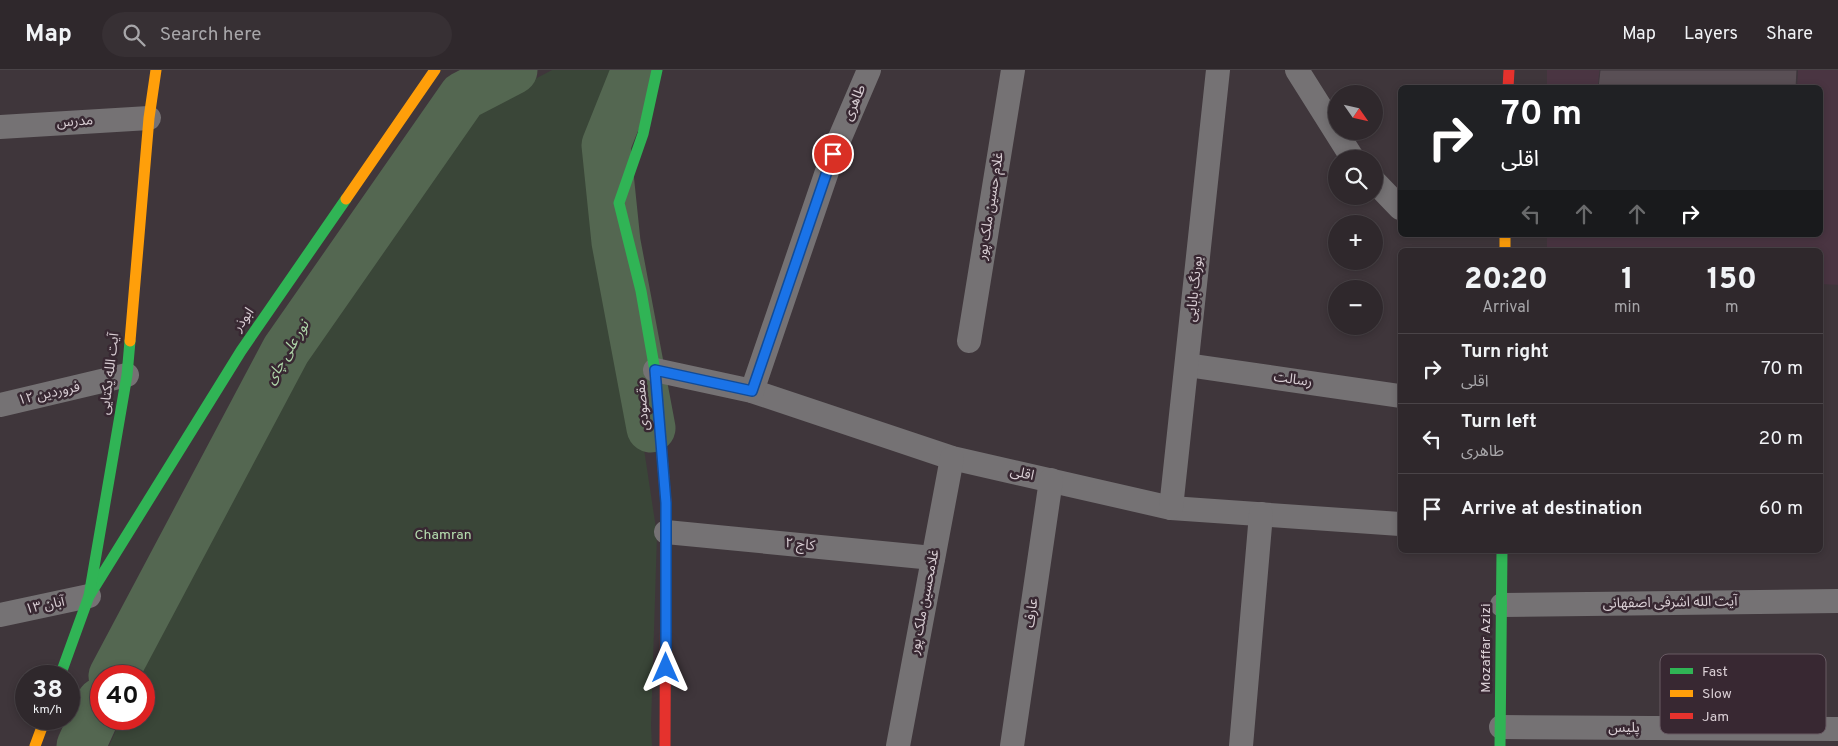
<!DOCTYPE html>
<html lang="en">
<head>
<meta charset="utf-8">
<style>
	:root { --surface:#2f282c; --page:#373034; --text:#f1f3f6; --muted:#a7a6a9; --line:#4a4448 }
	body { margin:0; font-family:Overpass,"Noto Sans Arabic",sans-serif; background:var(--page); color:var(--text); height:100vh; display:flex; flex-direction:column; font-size:19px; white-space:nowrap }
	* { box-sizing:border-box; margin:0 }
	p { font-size:16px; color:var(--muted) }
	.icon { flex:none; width:28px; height:28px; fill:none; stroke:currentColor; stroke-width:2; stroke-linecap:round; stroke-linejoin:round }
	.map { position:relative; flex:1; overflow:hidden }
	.side { position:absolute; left:1398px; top:178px; width:425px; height:305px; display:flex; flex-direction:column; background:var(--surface); border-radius:8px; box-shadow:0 2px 8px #0003,0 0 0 1px var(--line) }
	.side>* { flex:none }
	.banner { position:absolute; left:1398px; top:15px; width:425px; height:152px; border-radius:8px; box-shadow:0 2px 8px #0003,0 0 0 1px var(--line); background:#202124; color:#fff; overflow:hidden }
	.needle { width:32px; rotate:124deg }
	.tools { position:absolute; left:1328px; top:15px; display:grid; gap:10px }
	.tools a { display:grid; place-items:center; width:55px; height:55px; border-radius:50%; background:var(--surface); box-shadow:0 2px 8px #0003,0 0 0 1px var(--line); font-size:25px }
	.speed { position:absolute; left:15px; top:595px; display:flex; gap:10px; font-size:25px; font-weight:700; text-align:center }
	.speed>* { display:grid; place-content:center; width:65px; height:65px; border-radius:50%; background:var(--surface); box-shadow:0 2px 8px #0003,0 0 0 1px var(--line); line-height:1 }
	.speed small { font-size:12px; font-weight:400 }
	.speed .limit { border:8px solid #d22; background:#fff; color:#111 }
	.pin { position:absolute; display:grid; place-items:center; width:42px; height:42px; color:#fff; margin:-21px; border:2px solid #fff; border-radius:50%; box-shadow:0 1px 5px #0007 }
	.me { position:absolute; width:55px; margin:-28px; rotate:0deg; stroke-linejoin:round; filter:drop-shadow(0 0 4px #0008) }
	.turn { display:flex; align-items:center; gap:18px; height:105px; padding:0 20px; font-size:22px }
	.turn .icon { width:65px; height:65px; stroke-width:2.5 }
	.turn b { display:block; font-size:35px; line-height:42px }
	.lanes { display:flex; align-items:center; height:48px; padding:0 20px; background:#0003; justify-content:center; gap:25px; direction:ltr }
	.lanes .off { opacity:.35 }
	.eta { display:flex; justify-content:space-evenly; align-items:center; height:85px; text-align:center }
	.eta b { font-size:30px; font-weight:800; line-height:35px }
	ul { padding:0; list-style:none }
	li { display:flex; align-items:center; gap:15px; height:70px; padding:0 20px; border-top:1px solid var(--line) }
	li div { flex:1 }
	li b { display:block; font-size:19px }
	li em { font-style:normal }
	header { display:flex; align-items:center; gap:30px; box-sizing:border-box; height:70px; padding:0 25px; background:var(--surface); border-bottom:1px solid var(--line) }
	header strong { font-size:24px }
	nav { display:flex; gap:28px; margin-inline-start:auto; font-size:18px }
	.search { width:350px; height:45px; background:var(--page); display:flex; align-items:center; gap:12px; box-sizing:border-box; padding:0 18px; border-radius:28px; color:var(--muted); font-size:19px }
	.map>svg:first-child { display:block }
	.built { fill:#4a3542 }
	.green { fill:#3a4638 }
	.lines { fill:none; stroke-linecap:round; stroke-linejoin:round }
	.river { stroke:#546751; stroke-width:49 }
	.street { stroke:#757274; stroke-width:24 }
	.fast { stroke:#30b455; stroke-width:11 }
	.slow { stroke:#ff9f0a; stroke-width:11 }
	.jam { stroke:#e5322d; stroke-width:11 }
	.shaded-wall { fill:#3e373c }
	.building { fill:#594f55; stroke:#3e373c }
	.route-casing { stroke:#114b97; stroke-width:12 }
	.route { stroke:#1a73e8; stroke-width:9 }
	.labels { text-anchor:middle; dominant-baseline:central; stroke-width:5; stroke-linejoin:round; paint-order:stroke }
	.street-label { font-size:14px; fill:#d9ced4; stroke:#382832 }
	.park-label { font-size:14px; fill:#b5deaf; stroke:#382832 }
	.water-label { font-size:15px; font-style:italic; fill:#b0d8aa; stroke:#382832 }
	.key { fill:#382832; stroke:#685a63; stroke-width:1 }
	.key-label { font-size:14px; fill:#d9ced4 }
</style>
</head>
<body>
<header>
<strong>Map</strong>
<div class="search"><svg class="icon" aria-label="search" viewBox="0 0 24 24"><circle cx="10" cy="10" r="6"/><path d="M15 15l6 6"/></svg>Search here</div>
<nav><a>Map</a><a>Layers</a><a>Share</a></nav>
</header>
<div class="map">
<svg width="1838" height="676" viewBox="0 0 1838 676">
	<rect width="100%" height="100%" fill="#3f363b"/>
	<path class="built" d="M1547,0H1838V215L1820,214V180H1547V165H1820V18L1547,17Z"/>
	<path class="green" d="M552,0H631L632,79L612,167L657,465L651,655L652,676H109L121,649H144V606H139L205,446L459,49Z"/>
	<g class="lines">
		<g class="river">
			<path d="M636,0L606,75L616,172L651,358"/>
			<path d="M113,606L286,280L463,26L513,0"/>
			<path d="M81,676L101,632"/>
		</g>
		<g class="street">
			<path d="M1297,0L1353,89"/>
			<path d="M0,57L149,48"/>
			<path d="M1374,111L1400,138"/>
			<path d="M969,271L1013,0"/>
			<path d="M1187,295L1400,326"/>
			<path d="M655,300L752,321L952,388L1171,438L1400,454"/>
			<path d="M752,321L833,84L869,0"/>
			<path d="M0,335L127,305"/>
			<path d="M1171,438L1218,0"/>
			<path d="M666,462L933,488"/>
			<path d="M1502,535L1838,531"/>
			<path d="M0,545L89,526"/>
			<path d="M1501,657L1838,659"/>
			<path d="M898,676L952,388"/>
			<path d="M1012,676L1051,410"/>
			<path d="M1241,676L1261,444"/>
		</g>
		<g class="fast">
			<path d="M655,301L641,221L619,133L643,64L657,0"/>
			<path d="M89,526L241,281L346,129"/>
			<path d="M60,606L89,526L127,305L130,271"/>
			<path d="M1500,676L1502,480"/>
		</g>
		<g class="slow">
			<path d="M346,129L435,0"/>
			<path d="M1505,165V180"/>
			<path d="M130,271L149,48L156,0"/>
			<path d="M35,676L45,649"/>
		</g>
		<g class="jam">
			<path d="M1508,18L1509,0"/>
			<path d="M655,301L666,433L665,676"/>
		</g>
	</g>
	<path class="shaded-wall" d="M1797,0H1798L1797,18H1796Z"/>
	<path class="building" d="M1600,0H1797L1796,18H1598Z"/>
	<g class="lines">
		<defs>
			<path id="route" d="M666,598V433L655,300L752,321L833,84"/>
		</defs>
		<use href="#route" class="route-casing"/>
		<use href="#route" class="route"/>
	</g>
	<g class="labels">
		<g class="street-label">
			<text transform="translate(855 33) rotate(-67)">طاهری</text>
			<text transform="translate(75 52) rotate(-4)">مدرس</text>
			<text transform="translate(991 136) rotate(-81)">غلام حسین ملک پور</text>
			<text transform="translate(1195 219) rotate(-84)">بورنگ بابایی</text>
			<text transform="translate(244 250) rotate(-55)">ابوذر</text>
			<text transform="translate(110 304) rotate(-83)">آیت الله یکتایی</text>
			<text transform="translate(1293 310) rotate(8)">رسالت</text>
			<text transform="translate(49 324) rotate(-13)">۱۲ فروردین</text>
			<text transform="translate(643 335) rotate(-95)">مقصودی</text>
			<text transform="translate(1022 404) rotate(13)">اقلی</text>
			<text transform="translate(800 475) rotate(6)">کاج ۲</text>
			<text transform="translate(925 532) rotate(-79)">غلامحسین ملک پور</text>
			<text transform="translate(1670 533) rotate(-1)">آیت الله اشرفی اصفهانی</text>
			<text transform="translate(45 536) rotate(-12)">۱۳ آبان</text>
			<text transform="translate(1032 543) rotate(-82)">عارف</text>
			<text transform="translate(1486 578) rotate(-90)">Mozaffar Azizi</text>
			<text x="1624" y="658">پلیس</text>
		</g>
		<g class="park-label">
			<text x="443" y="465">Chamran</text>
		</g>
		<g class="water-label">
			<text transform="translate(288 283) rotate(-59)">نور علی چای</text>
		</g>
	</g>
	<rect x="1660" y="584" width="166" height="80" rx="8" class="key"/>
	<rect x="1670" y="598" width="23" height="6" fill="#30b455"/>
	<rect x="1670" y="620" width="23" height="7" fill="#ff9f0a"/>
	<rect x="1670" y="643" width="23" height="6" fill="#e5322d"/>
	<g class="key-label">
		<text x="1702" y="606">Fast</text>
		<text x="1702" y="628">Slow</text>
		<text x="1702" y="651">Jam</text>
	</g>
</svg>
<div class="tools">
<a><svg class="needle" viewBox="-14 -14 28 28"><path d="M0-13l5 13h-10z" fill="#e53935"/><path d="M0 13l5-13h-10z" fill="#a7a6a9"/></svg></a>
<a><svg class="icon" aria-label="search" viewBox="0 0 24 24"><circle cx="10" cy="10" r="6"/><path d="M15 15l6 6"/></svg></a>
<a>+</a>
<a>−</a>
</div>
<div class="speed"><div>38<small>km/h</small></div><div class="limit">40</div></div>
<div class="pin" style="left:833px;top:84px;background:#d93025"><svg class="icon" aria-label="arrive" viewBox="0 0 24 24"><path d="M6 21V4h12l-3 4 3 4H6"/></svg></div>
<svg class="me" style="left:666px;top:598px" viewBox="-20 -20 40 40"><path d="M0-17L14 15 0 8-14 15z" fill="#1a73e8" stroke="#fff" stroke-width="4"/></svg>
<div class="banner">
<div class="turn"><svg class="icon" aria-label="right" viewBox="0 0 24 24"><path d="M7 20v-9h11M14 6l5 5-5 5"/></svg><div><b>70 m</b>اقلی</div></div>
<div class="lanes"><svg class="icon off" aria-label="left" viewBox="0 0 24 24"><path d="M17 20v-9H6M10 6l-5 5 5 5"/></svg><svg class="icon off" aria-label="ahead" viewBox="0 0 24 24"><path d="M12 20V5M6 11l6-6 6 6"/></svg><svg class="icon off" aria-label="ahead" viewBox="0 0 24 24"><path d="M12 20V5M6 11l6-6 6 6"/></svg><svg class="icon" aria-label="right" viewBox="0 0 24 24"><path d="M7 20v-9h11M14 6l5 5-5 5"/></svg></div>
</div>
<section class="side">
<div class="eta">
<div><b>20:20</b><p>Arrival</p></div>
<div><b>1</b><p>min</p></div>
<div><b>150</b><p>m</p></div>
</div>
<ul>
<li><svg class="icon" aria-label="right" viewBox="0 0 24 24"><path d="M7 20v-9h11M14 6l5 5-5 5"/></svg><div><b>Turn right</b><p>اقلی</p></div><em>70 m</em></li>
<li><svg class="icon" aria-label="left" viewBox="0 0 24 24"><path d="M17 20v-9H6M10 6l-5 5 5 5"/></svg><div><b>Turn left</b><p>طاهری</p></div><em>20 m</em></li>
<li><svg class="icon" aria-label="arrive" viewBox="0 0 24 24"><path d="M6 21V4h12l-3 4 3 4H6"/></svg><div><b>Arrive at destination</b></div><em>60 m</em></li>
</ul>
</section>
</div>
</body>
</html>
